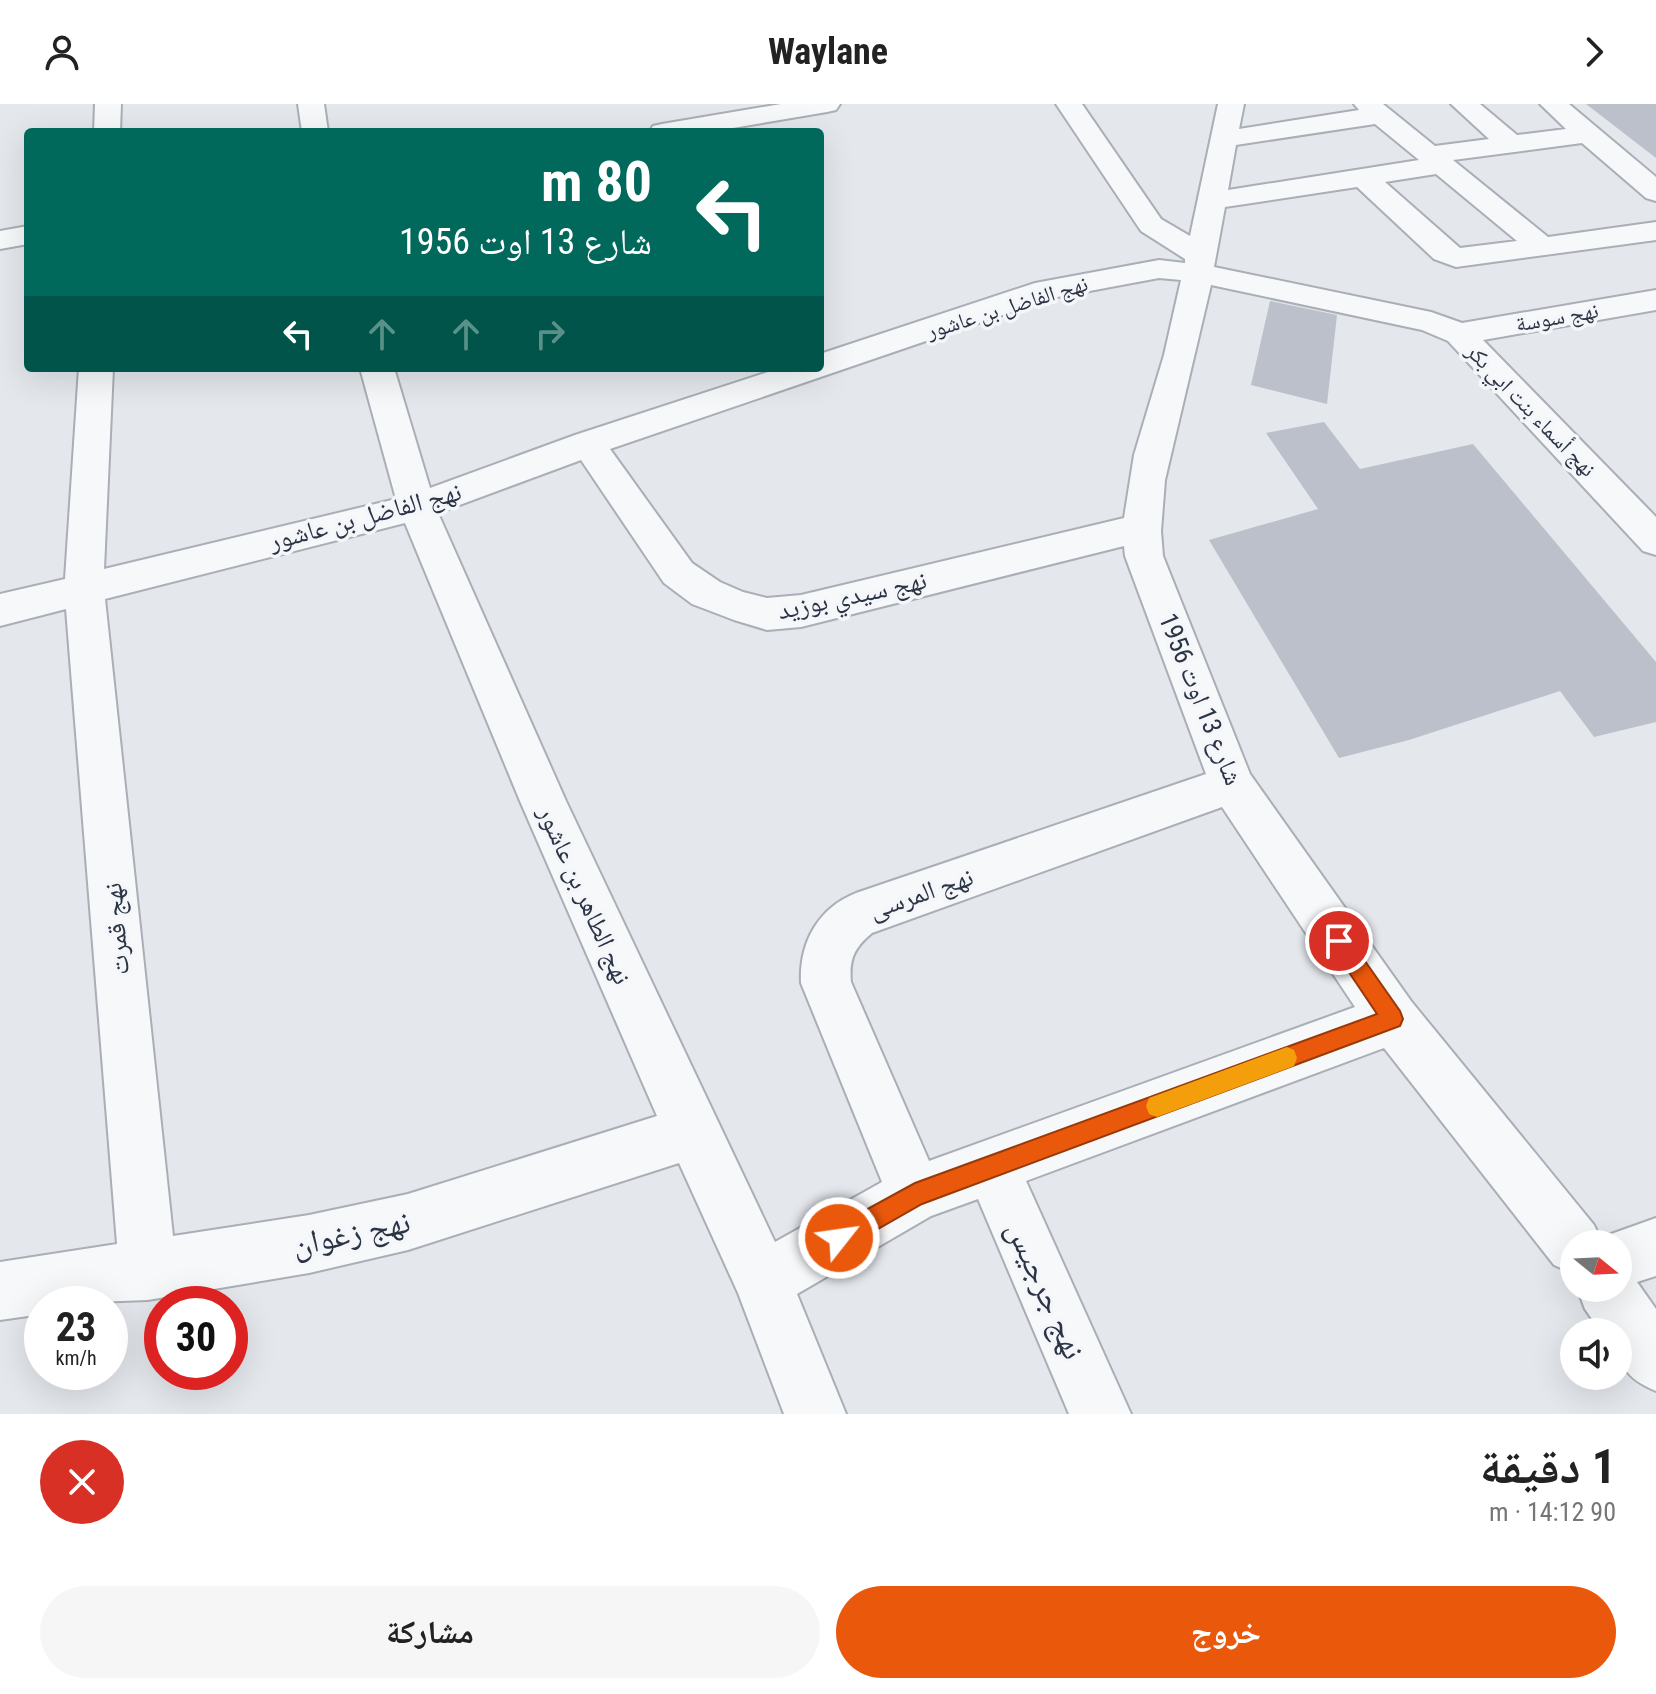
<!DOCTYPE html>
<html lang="ar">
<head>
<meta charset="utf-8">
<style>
	:root { --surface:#fff; --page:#f6f6f6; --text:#222; --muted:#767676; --accent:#ea580c }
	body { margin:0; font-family:"Roboto Condensed","Noto Naskh Arabic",sans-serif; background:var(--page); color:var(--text); direction:rtl; height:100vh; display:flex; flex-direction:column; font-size:30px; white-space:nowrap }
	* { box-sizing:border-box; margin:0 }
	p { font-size:26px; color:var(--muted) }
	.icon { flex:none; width:44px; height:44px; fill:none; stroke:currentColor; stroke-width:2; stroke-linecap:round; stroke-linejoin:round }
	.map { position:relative; height:1310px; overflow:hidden; direction:ltr }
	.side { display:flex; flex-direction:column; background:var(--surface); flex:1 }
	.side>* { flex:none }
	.hud { position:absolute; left:24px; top:24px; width:800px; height:244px; border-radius:8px; box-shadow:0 8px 32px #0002; direction:rtl; background:#00695c; color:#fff; overflow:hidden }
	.needle { width:52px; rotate:108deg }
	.fabs { position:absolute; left:1560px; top:1126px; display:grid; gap:16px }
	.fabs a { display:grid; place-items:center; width:72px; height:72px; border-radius:50%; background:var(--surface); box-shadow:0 8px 32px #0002; font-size:40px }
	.speed { position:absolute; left:24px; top:1182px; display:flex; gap:16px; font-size:40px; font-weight:700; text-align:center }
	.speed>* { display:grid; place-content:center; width:104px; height:104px; border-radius:50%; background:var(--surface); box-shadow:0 8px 32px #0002; line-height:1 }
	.speed small { font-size:20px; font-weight:400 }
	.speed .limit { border:12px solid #d22; background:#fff; color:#111 }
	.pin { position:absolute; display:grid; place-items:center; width:68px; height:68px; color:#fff; margin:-34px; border:4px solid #fff; border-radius:50%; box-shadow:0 2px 8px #0007 }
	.me { position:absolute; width:88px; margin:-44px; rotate:60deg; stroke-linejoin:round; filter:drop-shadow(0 0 6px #0008) }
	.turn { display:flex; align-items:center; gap:28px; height:168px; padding:0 40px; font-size:36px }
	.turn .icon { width:104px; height:104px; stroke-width:2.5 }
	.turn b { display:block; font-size:56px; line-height:68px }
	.lanes { display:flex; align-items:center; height:76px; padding:0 40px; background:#0003; justify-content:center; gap:40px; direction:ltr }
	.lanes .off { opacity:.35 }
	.round { display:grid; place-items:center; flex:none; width:84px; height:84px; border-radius:42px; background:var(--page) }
	.head { display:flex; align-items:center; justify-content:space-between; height:136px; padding:0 40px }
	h1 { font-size:48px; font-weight:700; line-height:60px }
	.button { display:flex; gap:16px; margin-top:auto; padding:16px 40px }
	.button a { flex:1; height:92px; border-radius:48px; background:var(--accent); color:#fff; font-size:32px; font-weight:700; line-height:92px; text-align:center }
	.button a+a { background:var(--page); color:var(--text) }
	header { display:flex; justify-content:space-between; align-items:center; height:104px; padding:0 40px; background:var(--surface); font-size:36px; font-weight:700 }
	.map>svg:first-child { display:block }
	.building { fill:#bbc0ca }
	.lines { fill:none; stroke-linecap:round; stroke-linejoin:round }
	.minor-casing { stroke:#a9aeb7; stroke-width:4 }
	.minor { fill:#f7f8fa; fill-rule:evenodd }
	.route { fill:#ea580c; stroke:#983908; stroke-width:2 }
	.slow { fill:#f59e0b }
	.labels { text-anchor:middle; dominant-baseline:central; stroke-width:7; stroke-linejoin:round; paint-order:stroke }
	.far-street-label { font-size:22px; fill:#2b3445; stroke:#f4f6f9 }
	.street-label { font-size:26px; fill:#2b3445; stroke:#f4f6f9 }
	.near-street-label { font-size:32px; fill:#2b3445; stroke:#f4f6f9 }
</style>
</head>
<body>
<header><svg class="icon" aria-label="forward" viewBox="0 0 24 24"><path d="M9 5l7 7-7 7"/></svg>Waylane<svg class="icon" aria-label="person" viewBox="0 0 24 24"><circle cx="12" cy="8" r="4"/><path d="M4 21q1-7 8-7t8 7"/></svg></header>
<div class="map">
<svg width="1656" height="1310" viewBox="0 0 1656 1310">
	<rect width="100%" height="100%" fill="#e4e7ec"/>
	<g class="building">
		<path d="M1586,0H1656V54Z"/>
		<path d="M1270,197L1337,211L1327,300L1251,281Z"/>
		<path d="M1324,318L1360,365L1473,340L1656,558V618L1594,633L1560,587L1409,636L1339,654L1209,436L1318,405L1266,329Z"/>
	</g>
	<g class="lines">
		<defs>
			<g id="minor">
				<path d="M95,0H121L120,28H94Z"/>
				<path d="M298,0H324L328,28H302Z"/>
				<path d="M781,0H840L836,6L827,8L709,28H649L653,22L662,20Z"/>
				<path d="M1056,0H1082L1161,115L1190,132L1218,0H1244L1239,25L1359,6L1354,0H1383L1435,42L1489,35L1451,0H1480L1517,31L1566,25L1540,0H1569L1656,73V97L1646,94L1582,39L1453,56L1548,133L1656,118V136L1456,163L1434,155L1357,83L1225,103L1214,163L1431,208L1462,219L1656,186V206L1483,236L1656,413V451L1643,447L1448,237L1422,226L1211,181L1165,376L1161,427L1163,452L1250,670L1411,897L1594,1121L1600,1134L1656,1114V1172L1637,1178L1656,1205V1287C1625,1274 1618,1261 1618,1228H1601L1585,1205L1577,1184H1618V1140H1574V1170L1554,1161L1384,944L1026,1077L1131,1310H1069L978,1095L931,1112L797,1190L846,1310H784L738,1189L679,1059L408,1146L309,1169L148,1196L42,1200V1210L0,1216V1158L117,1140L66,505L0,522V490L65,475L79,264H113L104,465L396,395L360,264H394L430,384L575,331L780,264H820V250L1035,179L1159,156L1185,159V155L1141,127ZM1375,20L1419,56L1228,86L1236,41ZM1436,70L1517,137L1460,144L1385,78ZM1159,174L1181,176L1164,251L1134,351L1124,414L801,491L767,494L743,488L720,478L692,459L610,345L1052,194ZM581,356L664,479L692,500L734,516L767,526L801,523L1124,442L1125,452L1206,670L856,789C818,804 799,839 801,879L882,1078L775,1138L566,697L438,409ZM405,419L520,697L657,1012L408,1090L309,1111L173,1132L105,495ZM1222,703L1355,903L929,1057L851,878C849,855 854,844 872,829Z"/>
				<path d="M28,122V140L0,145V127Z"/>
			</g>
		</defs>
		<use href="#minor" class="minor-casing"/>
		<use href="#minor" class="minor"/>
	</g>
	<path class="route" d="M1339,827L1346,830L1400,907L1403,915L1400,922L922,1100L848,1142L839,1145L831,1142L827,1134L831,1125L915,1079L1377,910L1332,843L1329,837L1332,830Z"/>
	<path class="slow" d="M1287,943L1294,946L1297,954L1294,962L1157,1013L1149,1010L1146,1002L1149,994Z"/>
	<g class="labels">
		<g class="far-street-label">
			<text transform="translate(1007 203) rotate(-17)">نهج الفاضل بن عاشور</text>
			<text transform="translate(1557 213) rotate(-10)">نهج سوسة</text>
			<text transform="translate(1531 306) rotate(46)">نهج أسماء بنت ابي بكر</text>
		</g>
		<g class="street-label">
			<text transform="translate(365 412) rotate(-15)">نهج الفاضل بن عاشور</text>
			<text transform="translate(852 491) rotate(-12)">نهج سيدي بوزيد</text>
			<text transform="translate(1201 595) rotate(68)">شارع 13 اوت 1956</text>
			<text transform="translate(921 789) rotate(-19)">نهج المرسى</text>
			<text transform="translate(585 791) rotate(66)">نهج الطاهر بن عاشور</text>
			<text transform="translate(116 825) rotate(-95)">نهج قمرت</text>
		</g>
		<g class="near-street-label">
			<text transform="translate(351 1129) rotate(-12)">نهج زغوان</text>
			<text transform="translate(1046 1186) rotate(66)">نهج جرجيس</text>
		</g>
	</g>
</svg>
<div class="fabs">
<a><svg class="needle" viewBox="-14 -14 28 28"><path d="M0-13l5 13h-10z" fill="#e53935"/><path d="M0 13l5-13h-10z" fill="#767676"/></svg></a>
<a><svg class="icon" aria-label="sound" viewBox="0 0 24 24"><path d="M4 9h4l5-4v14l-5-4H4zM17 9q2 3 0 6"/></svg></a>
</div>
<div class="speed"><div>23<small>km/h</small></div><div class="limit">30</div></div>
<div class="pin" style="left:1339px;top:837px;background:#d93025"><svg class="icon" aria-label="arrive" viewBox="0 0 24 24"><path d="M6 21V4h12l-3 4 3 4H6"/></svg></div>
<svg class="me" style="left:839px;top:1134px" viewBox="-20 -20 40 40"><circle r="17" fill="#ea580c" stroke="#fff" stroke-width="3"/><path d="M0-11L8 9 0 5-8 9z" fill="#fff"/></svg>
<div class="hud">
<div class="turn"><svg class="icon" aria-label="left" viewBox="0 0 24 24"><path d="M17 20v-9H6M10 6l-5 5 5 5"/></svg><div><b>80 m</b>شارع 13 اوت 1956</div></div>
<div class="lanes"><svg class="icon" aria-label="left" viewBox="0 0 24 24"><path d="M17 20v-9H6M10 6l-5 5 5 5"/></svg><svg class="icon off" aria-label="ahead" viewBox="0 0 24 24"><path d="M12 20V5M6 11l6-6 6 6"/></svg><svg class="icon off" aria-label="ahead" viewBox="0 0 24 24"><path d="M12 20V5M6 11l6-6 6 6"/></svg><svg class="icon off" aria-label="right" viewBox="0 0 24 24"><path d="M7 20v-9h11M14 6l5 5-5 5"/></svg></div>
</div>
</div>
<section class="side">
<div class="head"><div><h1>1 دقيقة</h1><p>90 m · 14:12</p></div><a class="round" style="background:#d93025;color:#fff"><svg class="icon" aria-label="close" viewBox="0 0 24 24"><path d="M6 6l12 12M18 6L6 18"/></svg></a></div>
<div class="button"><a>خروج</a><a>مشاركة</a></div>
</section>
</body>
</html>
